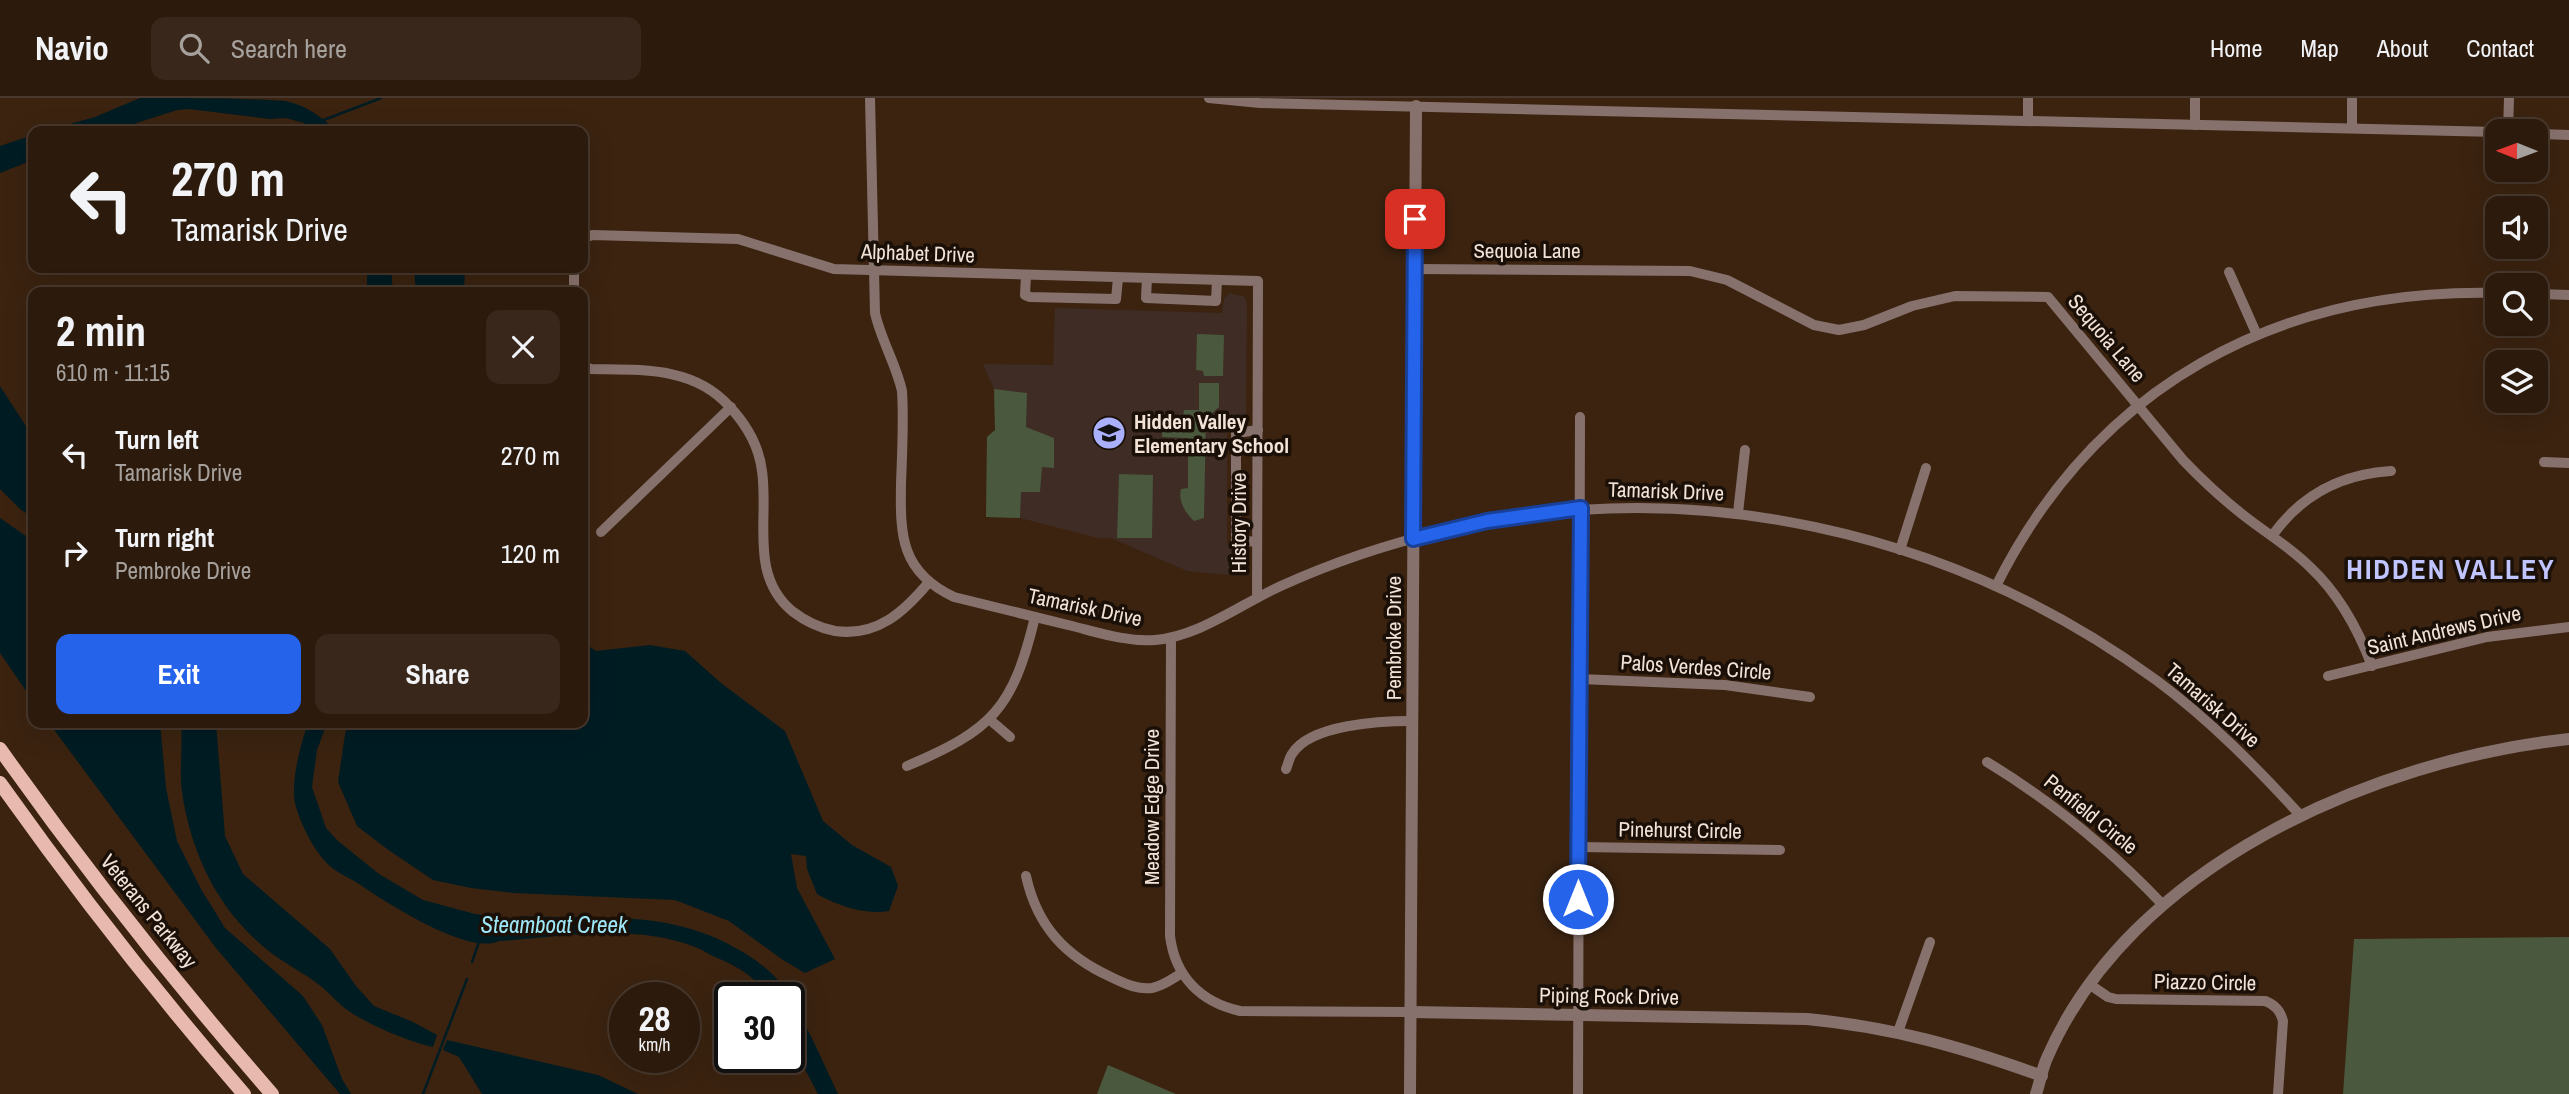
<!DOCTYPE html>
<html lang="en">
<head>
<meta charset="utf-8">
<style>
	:root { --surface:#2c1a0c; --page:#38271a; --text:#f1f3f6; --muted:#a6a19d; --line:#48382d; --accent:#2563eb }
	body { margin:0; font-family:"Archivo Narrow",sans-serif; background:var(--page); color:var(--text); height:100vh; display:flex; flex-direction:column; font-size:26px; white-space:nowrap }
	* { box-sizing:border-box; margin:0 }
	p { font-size:23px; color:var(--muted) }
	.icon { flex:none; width:38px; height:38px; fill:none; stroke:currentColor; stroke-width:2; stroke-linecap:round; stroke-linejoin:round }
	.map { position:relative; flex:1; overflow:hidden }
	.details { position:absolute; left:28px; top:189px; width:560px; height:441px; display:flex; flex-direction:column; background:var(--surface); border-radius:14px; box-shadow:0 7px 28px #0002,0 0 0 2px var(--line) }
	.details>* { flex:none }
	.guide { position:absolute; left:28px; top:28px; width:560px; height:147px; border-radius:14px; box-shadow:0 7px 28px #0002,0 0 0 2px var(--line); background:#2c1a0c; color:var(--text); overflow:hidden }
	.needle { width:46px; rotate:271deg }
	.fabs { position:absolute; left:2485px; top:21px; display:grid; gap:14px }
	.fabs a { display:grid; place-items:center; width:63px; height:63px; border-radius:14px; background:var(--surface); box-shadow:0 7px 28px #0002,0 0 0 2px var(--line); font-size:35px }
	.speed { position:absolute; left:609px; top:884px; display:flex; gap:14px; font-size:35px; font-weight:700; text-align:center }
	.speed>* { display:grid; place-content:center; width:91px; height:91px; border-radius:50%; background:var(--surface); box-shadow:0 7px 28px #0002,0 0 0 2px var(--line); line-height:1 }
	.speed small { font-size:18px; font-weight:400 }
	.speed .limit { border:4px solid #111; border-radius:10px; background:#fff; color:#111 }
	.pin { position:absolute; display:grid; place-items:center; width:60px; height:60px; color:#fff; margin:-30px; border-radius:14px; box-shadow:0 4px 10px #0006 }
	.me { position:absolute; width:77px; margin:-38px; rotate:0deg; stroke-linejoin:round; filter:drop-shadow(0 0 5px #0008) }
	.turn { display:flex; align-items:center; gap:24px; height:147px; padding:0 28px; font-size:32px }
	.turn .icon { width:91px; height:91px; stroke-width:2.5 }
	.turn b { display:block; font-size:49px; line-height:60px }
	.round { display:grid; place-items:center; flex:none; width:74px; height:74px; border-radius:14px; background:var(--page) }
	.summary { display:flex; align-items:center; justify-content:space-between; height:119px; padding:0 28px }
	h1 { font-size:42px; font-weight:700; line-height:52px }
	.cta { display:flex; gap:14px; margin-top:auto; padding:14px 28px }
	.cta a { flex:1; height:80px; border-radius:14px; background:var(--accent); color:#fff; font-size:28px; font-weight:700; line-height:80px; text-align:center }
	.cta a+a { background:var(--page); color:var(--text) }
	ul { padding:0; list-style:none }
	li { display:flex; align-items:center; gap:21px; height:98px; padding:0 28px }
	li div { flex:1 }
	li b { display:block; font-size:26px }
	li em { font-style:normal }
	header { display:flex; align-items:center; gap:42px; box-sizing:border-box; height:98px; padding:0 35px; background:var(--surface); border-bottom:2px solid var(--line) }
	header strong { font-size:33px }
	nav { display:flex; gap:38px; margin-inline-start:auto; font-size:24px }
	.search { width:490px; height:63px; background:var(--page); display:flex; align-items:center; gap:18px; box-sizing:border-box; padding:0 24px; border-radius:14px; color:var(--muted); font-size:26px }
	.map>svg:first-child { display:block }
	.education { fill:#3e2c25 }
	.green { fill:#4a583d }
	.water { fill:#001c23 }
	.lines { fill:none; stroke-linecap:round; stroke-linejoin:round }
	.stream { stroke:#001c23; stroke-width:2.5 }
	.minor { stroke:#87716c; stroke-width:10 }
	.tertiary { stroke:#87716c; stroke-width:12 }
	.primary { stroke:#e7b9af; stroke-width:14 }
	.route-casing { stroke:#184099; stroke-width:18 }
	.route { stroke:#2563eb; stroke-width:12 }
	.labels { text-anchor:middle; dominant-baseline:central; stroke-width:7; stroke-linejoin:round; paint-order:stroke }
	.street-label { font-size:21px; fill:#f3e3d7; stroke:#1a1008 }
	.poi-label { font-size:21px; font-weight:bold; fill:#f3e3d7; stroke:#1a1008; text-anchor:start }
	.water-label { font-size:23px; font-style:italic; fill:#9ee7f9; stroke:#1a1008 }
	.district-label { font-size:28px; font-weight:bold; letter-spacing:2px; fill:#c0c5ff; stroke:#1a1008 }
</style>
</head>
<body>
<header>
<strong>Navio</strong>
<div class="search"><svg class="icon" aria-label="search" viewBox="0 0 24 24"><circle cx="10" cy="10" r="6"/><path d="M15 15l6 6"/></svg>Search here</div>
<nav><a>Home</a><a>Map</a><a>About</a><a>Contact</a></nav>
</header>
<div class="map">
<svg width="2569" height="996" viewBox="0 0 2569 996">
	<rect width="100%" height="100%" fill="#3b2310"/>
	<path class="education" d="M1229,195L1245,199L1247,207L1246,317L1227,325V445L1245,451V469L1229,477L1187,473L1111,440H1098L1020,420L986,419L987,339L995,332L994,291L983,266L1053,267L1055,210L1222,215L1224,201Z"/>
	<g class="green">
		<path d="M1197,236L1224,237L1223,278H1204L1203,273L1196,272Z"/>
		<path d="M1199,285H1219V309L1206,321L1204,420L1194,423C1185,414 1178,404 1181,391L1188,390V340L1162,339L1163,317L1183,318L1184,312H1199Z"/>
		<path d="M994,291L1027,295L1026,329L1054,340V370L1042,369L1040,394H1021L1020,420L986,419L987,339L995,332Z"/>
		<path d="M1119,376L1153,377L1152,440H1117Z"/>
		<path d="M2569,839V996H2343L2354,841Z"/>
		<path d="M1108,967L1176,996H1097Z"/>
	</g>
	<g class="water">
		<path d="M140,0C183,0 244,0 285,3C305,7 322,18 335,33H316L304,25L286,20L270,21L189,11L177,12L112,33H45L95,19Z"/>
		<path d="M33,37V62L0,75V48Z"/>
		<path d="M367,170H391L393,194H367Z"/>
		<path d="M414,170H465L464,194H416Z"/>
		<path d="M0,288L33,339V420L20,411L0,391Z"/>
		<path d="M0,420L33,443V603L0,555Z"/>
		<path d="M583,544L596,553L650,547L685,553L721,585L785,633L823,723L852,747L891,769L898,788L889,813C865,817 838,808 817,796L807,771L806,758L791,756L797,790L835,861L805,875L783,862L729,823L675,802L514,795L471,790L433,782L387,751L357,728L338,684L345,636L349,625H583Z"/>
		<path d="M49,625H160L166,690L177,743L201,791L225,830L303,898L322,927L342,981L351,996H340L216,850Z"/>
		<path d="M181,625H216L225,738L243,776L330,851L356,888L374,908L413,924L437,937L433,949C409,944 361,924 342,908C335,902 329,895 322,889C305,875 283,865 265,850C217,810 191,755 182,694C179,671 183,648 181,625Z"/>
		<path d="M308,625H327L317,652L312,689L326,730L338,743L379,776L423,802L475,816L515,821L522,818C601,822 669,810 741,853C760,864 780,880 791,900C808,930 823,964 838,996H818L789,941V900L769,899C756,879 737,868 715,859C708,856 702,851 695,849C634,825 563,839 499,843C469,858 385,804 359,786C350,780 339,776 331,769C315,755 302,729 296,709C289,687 301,646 308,625Z"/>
		<path d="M447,942L598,977L638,996H482L459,959L443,952Z"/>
	</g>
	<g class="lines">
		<g class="stream">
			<path d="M321,23L381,0"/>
			<path d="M472,864L479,844"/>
			<path d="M423,996L467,881"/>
		</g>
		<g class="minor">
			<path d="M870,0L875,215C881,242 896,266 902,293C904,324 902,355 901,386C900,438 901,474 954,499C992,508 1030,518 1068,527C1097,534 1125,544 1155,542C1201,538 1242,505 1283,487C1334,464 1388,446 1443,433C1691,374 1951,432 2156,582C2210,622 2256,669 2301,718"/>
			<path d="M1209,0L1260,5L2497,34"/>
			<path d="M2028,23V0"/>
			<path d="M2195,27V0"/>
			<path d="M2352,30V0"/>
			<path d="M2508,33L2509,0"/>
			<path d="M2536,36L2569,37"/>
			<path d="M583,141L592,137L738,141L834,171L1258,183L1257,500"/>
			<path d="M1415,171L1690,173L1727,182L1814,227L1839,232L1864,227L1912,208L1955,198L2048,199L2183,362C2205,385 2229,407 2255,426C2274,440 2293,452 2310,469C2339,496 2358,531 2372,568"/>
			<path d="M2229,174L2257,237"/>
			<path d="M1026,177L1025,197L1030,199L1116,201L1118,180"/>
			<path d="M1147,180L1146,200L1216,203L1217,182"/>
			<path d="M574,194V170"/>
			<path d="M2536,196L2569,197"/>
			<path d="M583,268L591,271C640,272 693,268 729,308C746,326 759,348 762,373C769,421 749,477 792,513C805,523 819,530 835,533C877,539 904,514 929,484"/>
			<path d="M2544,364L2569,365"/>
			<path d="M1738,415L1745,352"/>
			<path d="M601,434L731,309"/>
			<path d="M2272,438C2301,397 2341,376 2391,373"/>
			<path d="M1257,444L1236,442V335L1258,332"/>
			<path d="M1900,452L1926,370"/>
			<path d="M1996,488C2096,288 2277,190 2497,195"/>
			<path d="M1171,540L1170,838C1175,878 1200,904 1240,913L1410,914"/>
			<path d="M2328,578L2487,539L2569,529"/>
			<path d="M1580,581L1725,587L1810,599"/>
			<path d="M989,621L1010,639"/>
			<path d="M1987,664C2053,704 2110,751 2163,807"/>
			<path d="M907,668C993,632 1013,610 1035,519"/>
			<path d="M1286,671C1288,667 1289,660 1292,656C1310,626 1382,623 1412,623"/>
			<path d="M1579,749L1780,752"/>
			<path d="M1026,778C1037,828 1065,858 1111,879C1124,885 1137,892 1152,890C1163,888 1172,881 1182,875"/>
			<path d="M2089,886L2108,899L2116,901L2265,903C2275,907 2280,912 2283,923L2278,996"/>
			<path d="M1898,934L1930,844"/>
			<path d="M1578,996L1580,319"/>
		</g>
		<g class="tertiary">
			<path d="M1410,914L1807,921C1892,929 1962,949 2042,978"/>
			<path d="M1410,996L1416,8"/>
			<path d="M2036,996C2040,984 2042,971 2047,960C2130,768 2372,662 2569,641"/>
		</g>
		<g class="primary">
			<path d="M0,651C85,771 176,886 272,996"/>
			<path d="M0,685C76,792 158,897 244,996"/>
		</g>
	</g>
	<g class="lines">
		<defs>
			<path id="route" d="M1415,121L1413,441L1487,423L1581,410L1578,801"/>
		</defs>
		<use href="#route" class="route-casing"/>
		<use href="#route" class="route"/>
	</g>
	<defs>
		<symbol id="school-disc" viewBox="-11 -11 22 22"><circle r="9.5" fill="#aab0fc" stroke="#1a1008"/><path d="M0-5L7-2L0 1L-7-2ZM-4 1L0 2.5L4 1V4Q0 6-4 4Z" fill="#111"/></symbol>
	</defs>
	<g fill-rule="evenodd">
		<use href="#school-disc" x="1090" y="316" width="38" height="38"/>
	</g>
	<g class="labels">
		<g class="street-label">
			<text x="1527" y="152">Sequoia Lane</text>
			<text transform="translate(918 155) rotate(2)">Alphabet Drive</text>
			<text transform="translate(2107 240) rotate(50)">Sequoia Lane</text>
			<text transform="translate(1666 393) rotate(2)">Tamarisk Drive</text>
			<text transform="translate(1238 425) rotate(-90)">History Drive</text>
			<text transform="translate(1085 509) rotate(12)">Tamarisk Drive</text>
			<text transform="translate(2444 532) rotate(-13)">Saint Andrews Drive</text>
			<text transform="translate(1393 540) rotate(-90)">Pembroke Drive</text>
			<text transform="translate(1696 569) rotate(4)">Palos Verdes Circle</text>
			<text transform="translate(2213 607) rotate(41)">Tamarisk Drive</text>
			<text transform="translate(1151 709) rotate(-90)">Meadow Edge Drive</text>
			<text transform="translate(2091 716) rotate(39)">Penfield Circle</text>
			<text transform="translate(1680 732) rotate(1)">Pinehurst Circle</text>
			<text transform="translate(149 813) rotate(51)">Veterans Parkway</text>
			<text transform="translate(2205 884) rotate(1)">Piazzo Circle</text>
			<text transform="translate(1609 898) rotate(1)">Piping Rock Drive</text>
		</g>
		<g class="poi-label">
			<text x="1134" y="323">Hidden Valley<tspan x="1134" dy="24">Elementary School</tspan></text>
		</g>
		<g class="water-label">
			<text x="554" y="826">Steamboat Creek</text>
		</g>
		<g class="district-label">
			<text x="2451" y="471">HIDDEN VALLEY</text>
		</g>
	</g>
</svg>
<div class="fabs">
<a><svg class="needle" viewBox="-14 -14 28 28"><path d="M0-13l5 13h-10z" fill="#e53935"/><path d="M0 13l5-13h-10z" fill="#a6a19d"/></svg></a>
<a><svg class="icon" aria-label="sound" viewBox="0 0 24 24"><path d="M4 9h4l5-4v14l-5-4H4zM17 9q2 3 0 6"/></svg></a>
<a><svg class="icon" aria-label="search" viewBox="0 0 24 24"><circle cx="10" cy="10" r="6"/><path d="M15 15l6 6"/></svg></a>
<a><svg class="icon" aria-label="layers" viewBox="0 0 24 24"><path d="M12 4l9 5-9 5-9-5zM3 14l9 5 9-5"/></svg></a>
</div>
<div class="speed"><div>28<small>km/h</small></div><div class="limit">30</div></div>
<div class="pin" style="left:1415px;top:121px;background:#d93025"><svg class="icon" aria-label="arrive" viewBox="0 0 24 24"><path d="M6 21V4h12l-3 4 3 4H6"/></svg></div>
<svg class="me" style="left:1578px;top:801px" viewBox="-20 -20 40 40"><circle r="17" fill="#2563eb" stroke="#fff" stroke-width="3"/><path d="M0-11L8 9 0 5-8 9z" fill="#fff"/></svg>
<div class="guide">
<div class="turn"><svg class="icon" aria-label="left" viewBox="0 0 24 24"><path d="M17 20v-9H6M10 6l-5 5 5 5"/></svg><div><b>270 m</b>Tamarisk Drive</div></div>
</div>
<section class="details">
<div class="summary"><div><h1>2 min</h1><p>610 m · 11:15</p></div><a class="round"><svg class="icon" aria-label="close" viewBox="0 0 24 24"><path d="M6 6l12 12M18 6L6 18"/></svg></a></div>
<ul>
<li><svg class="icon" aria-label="left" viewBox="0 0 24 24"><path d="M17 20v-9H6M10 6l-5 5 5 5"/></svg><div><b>Turn left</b><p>Tamarisk Drive</p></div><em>270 m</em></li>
<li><svg class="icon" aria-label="right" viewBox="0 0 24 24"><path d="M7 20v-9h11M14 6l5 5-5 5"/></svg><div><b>Turn right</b><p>Pembroke Drive</p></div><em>120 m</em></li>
</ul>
<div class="cta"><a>Exit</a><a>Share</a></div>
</section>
</div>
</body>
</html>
